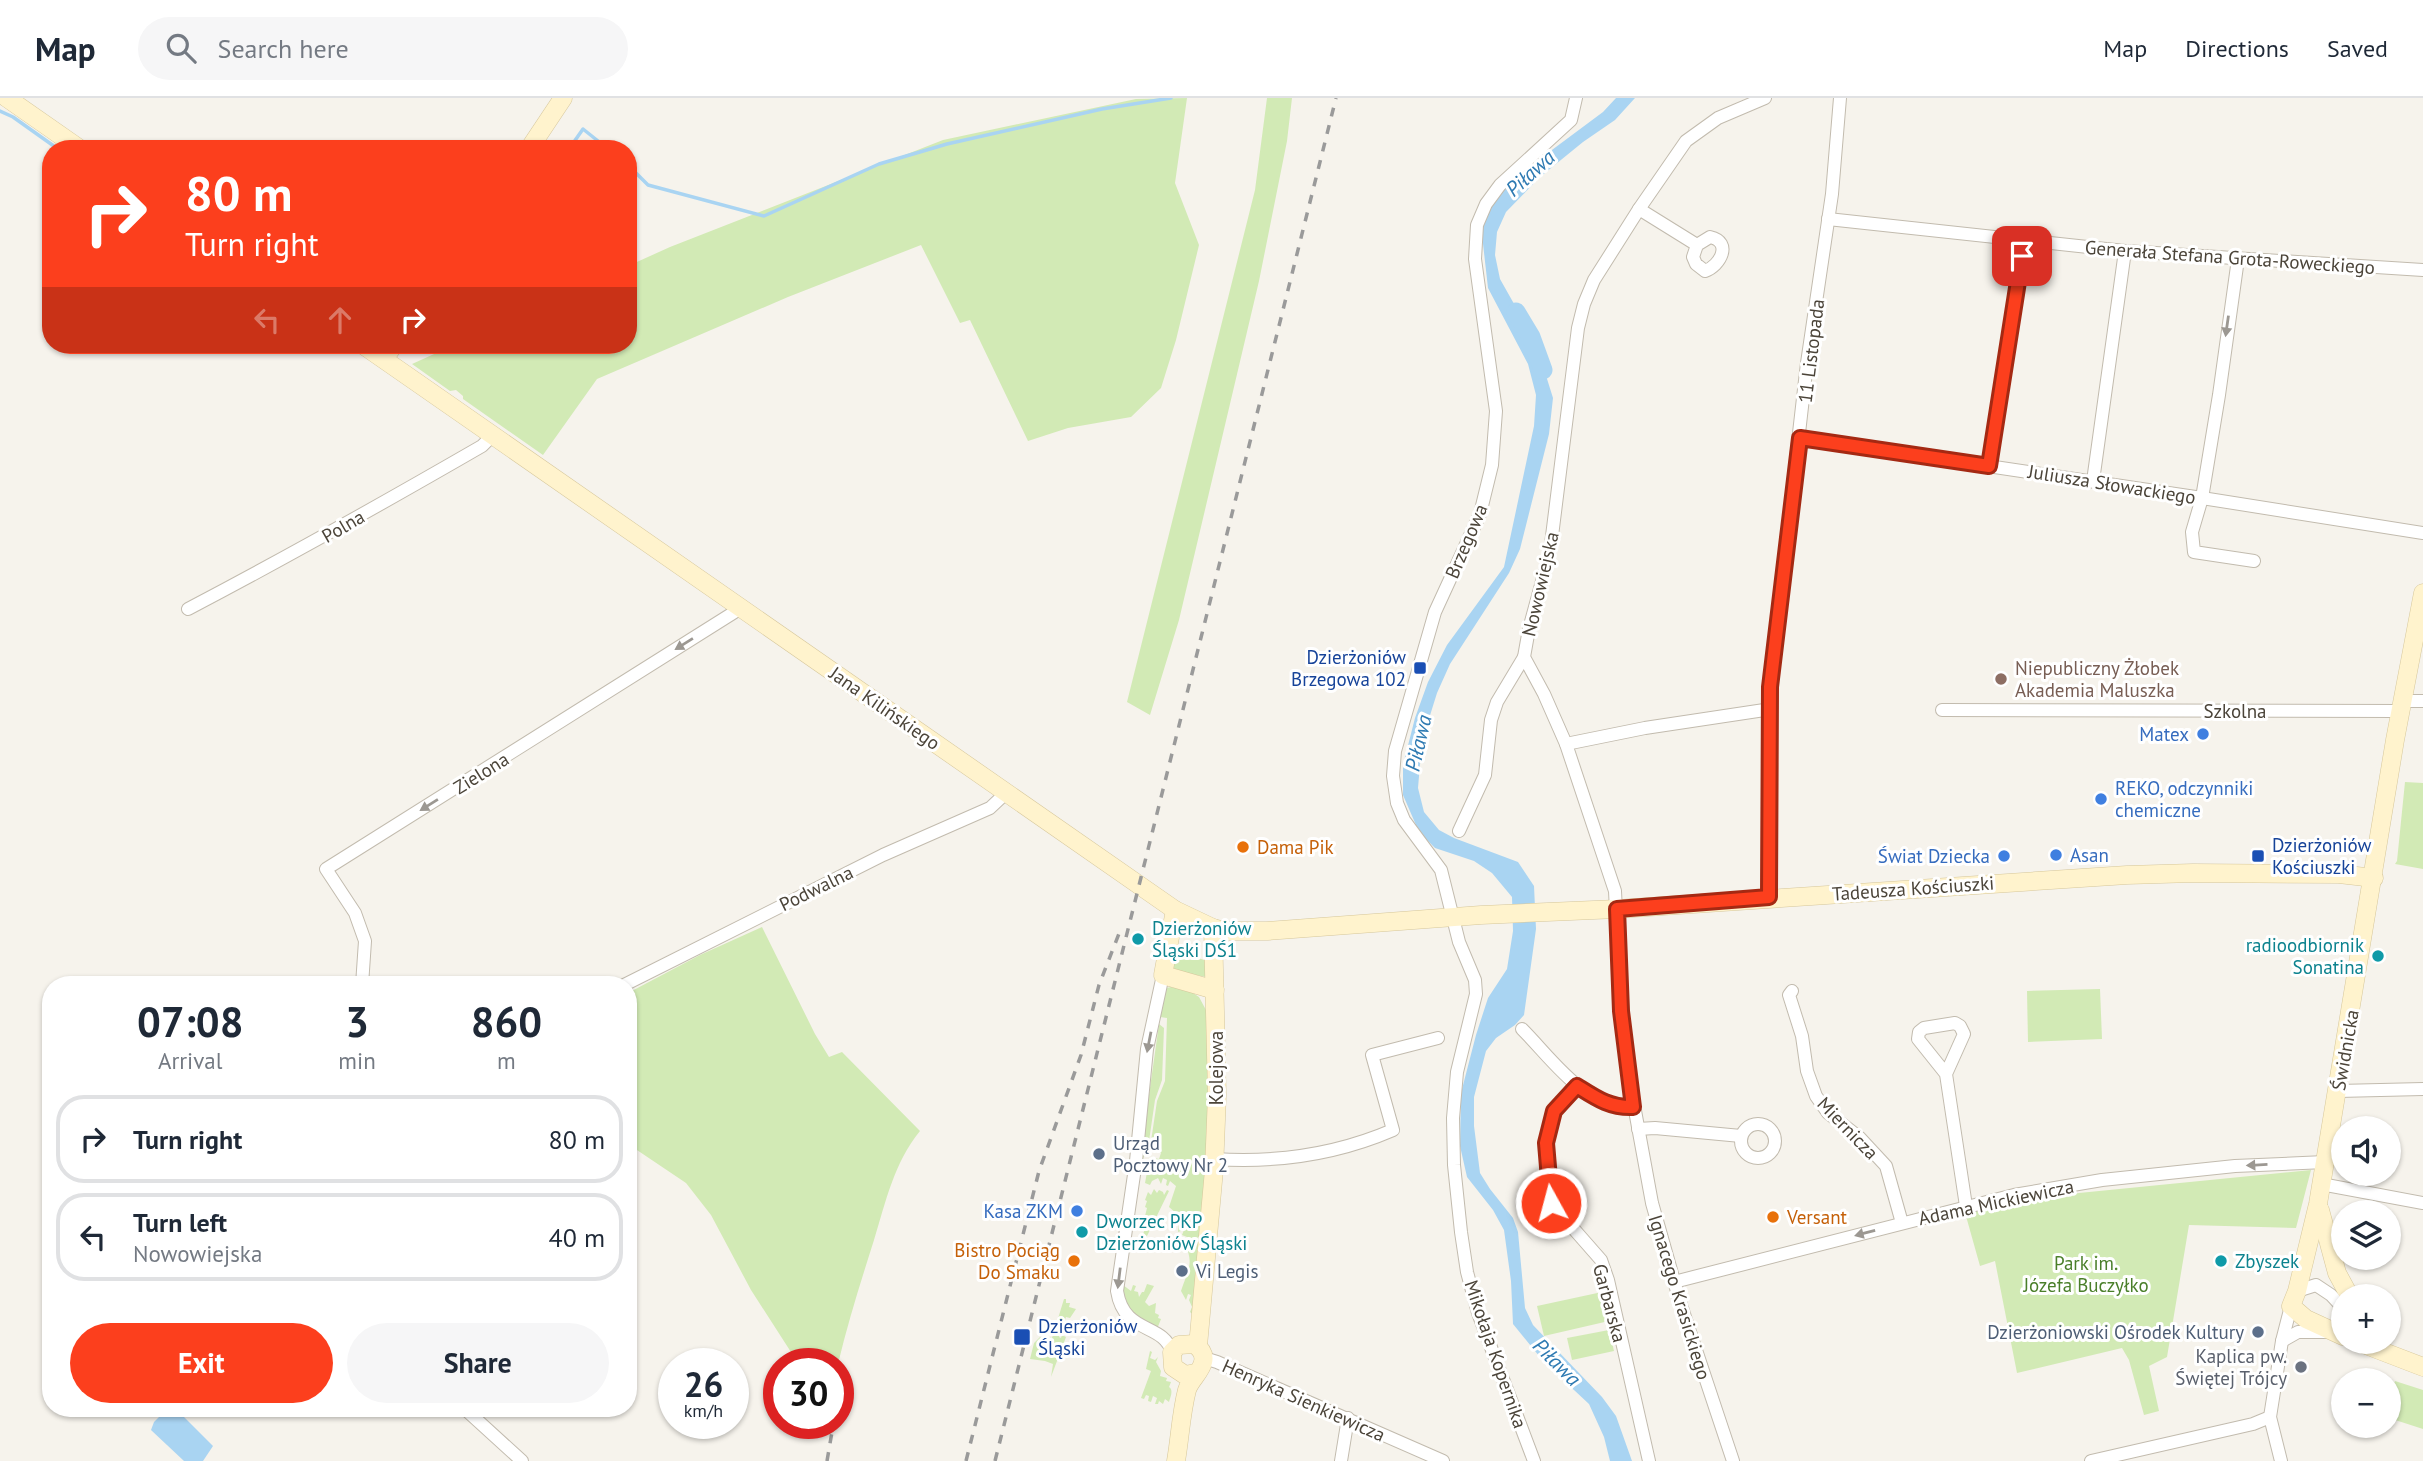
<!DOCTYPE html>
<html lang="en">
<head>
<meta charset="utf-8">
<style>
	:root { --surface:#fff; --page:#f6f6f7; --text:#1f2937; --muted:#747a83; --line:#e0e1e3; --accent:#fc3f1d }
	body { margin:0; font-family:"PT Sans",sans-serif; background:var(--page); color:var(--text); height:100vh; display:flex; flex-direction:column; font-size:26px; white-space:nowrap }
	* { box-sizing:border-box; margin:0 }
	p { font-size:23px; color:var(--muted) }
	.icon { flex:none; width:38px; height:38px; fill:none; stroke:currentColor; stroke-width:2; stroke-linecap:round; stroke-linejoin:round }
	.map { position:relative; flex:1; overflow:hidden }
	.side { position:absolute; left:42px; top:878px; width:595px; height:441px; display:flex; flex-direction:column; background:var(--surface); border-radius:28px; box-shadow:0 2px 5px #0004 }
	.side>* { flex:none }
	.guide { position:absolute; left:42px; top:42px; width:595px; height:214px; border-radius:28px; box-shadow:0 2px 5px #0004; background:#fc3f1d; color:#fff; overflow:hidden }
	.controls { position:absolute; left:2331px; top:1018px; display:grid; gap:14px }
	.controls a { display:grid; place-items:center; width:70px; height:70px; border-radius:50%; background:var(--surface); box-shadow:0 2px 5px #0004; font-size:35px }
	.speed { position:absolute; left:658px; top:1250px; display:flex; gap:14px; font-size:35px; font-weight:700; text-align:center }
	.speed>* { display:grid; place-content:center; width:91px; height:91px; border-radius:50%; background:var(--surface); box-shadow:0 2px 5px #0004; line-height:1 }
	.speed small { font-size:18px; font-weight:400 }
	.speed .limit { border:10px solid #d22; background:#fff; color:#111 }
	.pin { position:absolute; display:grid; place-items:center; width:60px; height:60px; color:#fff; margin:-30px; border-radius:14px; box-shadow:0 4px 10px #0006 }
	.me { position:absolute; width:77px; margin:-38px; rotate:353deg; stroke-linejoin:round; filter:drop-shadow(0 0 5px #0008) }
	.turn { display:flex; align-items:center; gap:24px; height:147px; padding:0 28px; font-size:32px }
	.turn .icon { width:91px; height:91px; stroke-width:2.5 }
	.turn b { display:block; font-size:49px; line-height:60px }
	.lanes { display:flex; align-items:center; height:66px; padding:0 28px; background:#0003; justify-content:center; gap:35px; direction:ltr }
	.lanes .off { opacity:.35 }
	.eta { display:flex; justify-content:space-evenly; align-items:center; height:119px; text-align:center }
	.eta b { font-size:42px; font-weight:600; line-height:49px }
	.action { display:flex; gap:14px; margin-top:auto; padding:14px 28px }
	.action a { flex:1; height:80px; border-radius:42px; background:var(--accent); color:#fff; font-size:28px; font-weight:600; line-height:80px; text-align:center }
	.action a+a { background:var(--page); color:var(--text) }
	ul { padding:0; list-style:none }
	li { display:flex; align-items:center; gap:21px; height:88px; margin:0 14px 10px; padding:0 14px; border:4px solid var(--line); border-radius:28px }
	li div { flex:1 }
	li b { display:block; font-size:26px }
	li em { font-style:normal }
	header { display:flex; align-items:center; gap:42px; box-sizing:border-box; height:98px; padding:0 35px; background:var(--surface); border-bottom:2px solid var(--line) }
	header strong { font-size:33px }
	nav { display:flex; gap:38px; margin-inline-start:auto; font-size:24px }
	.search { width:490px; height:63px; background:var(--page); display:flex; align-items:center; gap:18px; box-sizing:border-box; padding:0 24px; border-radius:38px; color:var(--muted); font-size:26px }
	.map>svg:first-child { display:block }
	.green { fill:#d2eab5 }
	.water { fill:#a9d4f2 }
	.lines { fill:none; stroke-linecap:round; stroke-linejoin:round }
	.stream { stroke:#a9d4f2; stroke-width:3.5 }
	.river { stroke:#a9d4f2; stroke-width:19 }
	.street-casing { stroke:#c2bbae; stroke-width:14 }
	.secondary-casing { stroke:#d6c79b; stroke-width:19 }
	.street { stroke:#fff; stroke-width:12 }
	.secondary { stroke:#fff3cd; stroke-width:18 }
	.rail { stroke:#9a9a9a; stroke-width:3.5; stroke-dasharray:9 9; stroke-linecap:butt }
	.oneway { fill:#9c9892 }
	.route-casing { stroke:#a42913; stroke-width:18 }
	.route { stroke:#fc3f1d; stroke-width:12 }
	.transit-dot { fill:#1a4fb4; stroke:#fff; stroke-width:2.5 }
	.education-dot { fill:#8d6e63; stroke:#fff; stroke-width:2.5 }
	.shop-dot { fill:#3f7fe0; stroke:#fff; stroke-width:2.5 }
	.food-dot { fill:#e8710a; stroke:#fff; stroke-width:2.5 }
	.culture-dot { fill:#0f9aa8; stroke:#fff; stroke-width:2.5 }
	.service-dot { fill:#5c6f8a; stroke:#fff; stroke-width:2.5 }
	.worship-dot { fill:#6b7280; stroke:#fff; stroke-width:2.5 }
	.labels { text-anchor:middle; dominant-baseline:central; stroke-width:6; stroke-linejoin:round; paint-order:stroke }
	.street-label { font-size:19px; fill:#4b4439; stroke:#fff }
	.transit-label { font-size:19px; fill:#164399; stroke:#fff; text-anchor:start }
	.education-label { font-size:19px; fill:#785e54; stroke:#fff; text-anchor:start }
	.shop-label { font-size:19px; fill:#366cbe; stroke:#fff; text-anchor:end }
	.food-label { font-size:19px; fill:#c56008; stroke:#fff; text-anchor:start }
	.culture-label { font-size:19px; fill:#0d838f; stroke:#fff; text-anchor:start }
	.service-label { font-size:19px; fill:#4e5e75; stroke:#fff; text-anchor:start }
	.park-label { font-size:19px; fill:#4a7f2a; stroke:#fff }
	.worship-label { font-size:19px; fill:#5b616d; stroke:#fff; text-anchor:end }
	.water-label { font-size:21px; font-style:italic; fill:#2e7ab2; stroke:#fff }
</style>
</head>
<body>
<header>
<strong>Map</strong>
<div class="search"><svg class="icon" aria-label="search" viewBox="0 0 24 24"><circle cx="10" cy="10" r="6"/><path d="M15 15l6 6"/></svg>Search here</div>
<nav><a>Map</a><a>Directions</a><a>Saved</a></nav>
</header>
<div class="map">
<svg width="2423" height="1363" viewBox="0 0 2423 1363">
	<rect width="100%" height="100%" fill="#f6f3ec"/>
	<g class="green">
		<path d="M1267,0H1292L1287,43L1259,183L1179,522L1150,617L1127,604L1255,92Z"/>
		<path d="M1136,1L1187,0L1175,85L1199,147L1176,242L1161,290L1131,319L1068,330L1028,343L970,222L960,225L921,147L788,199L597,281L543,357L463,301V298L456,292L450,293L412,266L454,247H628V168L670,149L943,42Z"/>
		<path d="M2405,684L2423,685V771L2395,766L2397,763Z"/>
		<path d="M762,829L815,936L829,959L842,954L920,1033C894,1065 886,1103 874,1142C861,1183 848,1224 838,1266L798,1265L751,1192L711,1117L686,1085L628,1046V895L700,857Z"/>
		<path d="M1172,851L1207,863L1206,879L1171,872Z"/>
		<path d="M1171,889L1190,893L1199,899L1206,912L1208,928L1210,1025L1196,1219L1190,1214L1192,1209L1189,1202L1191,1197L1188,1196L1186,1202L1181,1193C1190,1167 1193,1166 1185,1145L1187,1139L1182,1137L1184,1132L1178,1134L1179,1123L1175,1121L1176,1115L1169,1109L1176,1088L1170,1083L1168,1088L1166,1087L1167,1082L1163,1080L1161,1086L1158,1080L1152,1083L1150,1087L1145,1085L1148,1069H1151L1154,1060L1159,1061L1161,1055L1150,1050L1157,1003L1165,983L1167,920L1160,919L1166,890Z"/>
		<path d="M2100,891L2102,941L2028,944L2027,893Z"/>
		<path d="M1159,926L1164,930L1162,982L1155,1002L1149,1043L1143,1061L1145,1062L1137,1082Z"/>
		<path d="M2311,1072L2296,1130L2189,1127L2167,1259L2149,1268L2159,1313L2144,1317L2129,1262L2122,1250L2017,1275L1995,1163L1980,1168L1964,1111L2013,1107L2079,1095Z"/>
		<path d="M1154,1091L1157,1095L1159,1092L1163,1094L1164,1097L1167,1092L1169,1093L1147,1138L1143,1136L1145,1131L1142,1130L1147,1110L1145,1109L1147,1103L1145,1102L1148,1094L1151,1097Z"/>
		<path d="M1147,1186L1154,1188L1145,1204L1149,1208L1156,1205L1155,1215L1159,1217L1158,1220L1161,1221L1157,1231C1138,1221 1124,1210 1123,1187L1131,1193L1133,1187L1136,1188L1134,1193L1138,1194L1139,1199L1142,1194H1144Z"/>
		<path d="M1602,1194L1609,1223L1544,1238L1537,1208Z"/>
		<path d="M1064,1201H1066V1205H1070L1069,1209L1076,1211L1070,1220L1066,1219L1059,1239L1061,1240L1062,1237L1066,1239L1051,1279L1053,1266L1045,1263L1030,1261L1034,1245L1040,1239L1052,1240Z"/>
		<path d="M1609,1232L1614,1253L1572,1262L1567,1240Z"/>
		<path d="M1150,1253L1152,1254L1150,1260L1155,1262L1158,1259L1156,1264L1161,1273L1160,1278L1167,1280L1166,1283L1171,1284L1169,1289C1174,1292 1170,1300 1169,1304L1165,1301L1163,1306L1159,1303L1158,1306H1155L1157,1300L1153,1298L1151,1304L1148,1303L1149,1298L1146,1297L1144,1301L1141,1300L1151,1273L1146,1271Z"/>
		<path d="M2395,1283L2423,1292V1331L2389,1320V1301Z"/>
	</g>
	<g class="water">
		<path d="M1616,0H1635L1615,22L1583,44L1540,79L1506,114L1497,134L1495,157L1500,181L1522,220L1543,268L1553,300L1549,336L1520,451L1509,475L1450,566L1437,595L1422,643L1418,690L1424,714L1439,732L1454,740L1518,764L1534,788L1536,831L1524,917L1515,927L1496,940L1486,953L1474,999V1028L1480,1075L1490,1091L1513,1120L1518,1134L1525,1210L1533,1227L1602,1299L1616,1318L1632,1363H1610L1604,1339L1589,1306L1544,1264L1513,1226L1511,1183L1504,1132L1493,1112L1467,1079L1460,1048L1461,995L1476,937L1488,900L1507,871L1513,833L1512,799L1492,775L1474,763L1435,750L1419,734L1403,697V667L1415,620L1428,584L1447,547L1504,469L1534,328L1536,297L1528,266L1488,190L1481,128L1491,107L1513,81L1603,14Z"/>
		<path d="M167,1311H176L213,1348L203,1363H184L151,1332L154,1324Z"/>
	</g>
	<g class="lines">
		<g class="stream">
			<path d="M0,13L13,19L58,51"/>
			<path d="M569,51L583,31L608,51"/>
			<path d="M628,67L648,87L764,118L879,66L947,46L1102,11L1171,0"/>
		</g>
		<path class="river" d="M1516,214L1531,239L1543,272"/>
		<defs>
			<g id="street">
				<path d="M1639,111L1697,147L1710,139C1733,144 1720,168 1705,173L1696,166L1693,159L1697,147"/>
				<path d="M1828,121L2125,153L2423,172"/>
				<path d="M2238,161L2219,297L2202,400L2192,434L2194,454L2254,463"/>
				<path d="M1800,340L2202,400L2423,435"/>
				<path d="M1989,368L2025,141"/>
				<path d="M2093,383L2125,153"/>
				<path d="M188,511C287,459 385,404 482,348L493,337"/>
				<path d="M2403,603H2423"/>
				<path d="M1942,612L2401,613"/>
				<path d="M1566,646L1645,630L1771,611"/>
				<path d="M1459,733L1485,677L1491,622L1497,604L1524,559"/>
				<path d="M1769,799L1770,589L1807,265L1832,96L1840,0"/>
				<path d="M1163,877L1147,951L1136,1063L1117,1193C1124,1237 1163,1224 1172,1254"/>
				<path d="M362,887L365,843L355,815L326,771L741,510"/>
				<path d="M624,887L883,757L990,710L1007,694"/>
				<path d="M1792,893L1789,897L1802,938L1807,973L1816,998L1828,1015L1860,1040L1886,1068L1902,1125"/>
				<path d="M1522,931C1553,962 1585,1011 1633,1009"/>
				<path d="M1946,976L1918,941L1919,934L1924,930L1955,925L1960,928L1964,936L1946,976L1966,1108"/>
				<path d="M1577,987L1554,1013L1546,1045L1551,1105L1601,1162L1608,1182L1649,1363"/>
				<path d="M2338,993L2423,991"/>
				<circle cx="1758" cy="1043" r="17"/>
				<path d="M1638,1031L1655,1030L1741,1038"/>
				<path d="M1215,1061C1277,1065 1335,1057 1393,1032L1372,957L1438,940"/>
				<path d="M2321,1086L2423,1105"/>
				<path d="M1674,1184L2014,1097L2102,1082L2235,1068L2325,1064"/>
				<path d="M2297,1193L2316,1187L2331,1197L2343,1210"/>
				<path d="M2282,1243L2298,1234H2324"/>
				<path d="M1204,1260L1217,1264L1443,1363"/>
				<path d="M465,1311L522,1363"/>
				<path d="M1341,1363L1348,1320"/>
				<path d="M1534,1363L1478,1215L1467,1174L1461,1134L1454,1067L1453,1020L1457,974L1476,896L1475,882L1459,844L1441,772L1404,722L1397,705L1393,678L1395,653L1435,514L1480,416L1492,367L1496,313L1475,161L1477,127L1486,106L1500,87L1571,22L1576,0"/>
				<path d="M1733,1363L1680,1204L1652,1105L1627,969L1621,913L1615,793L1566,646L1544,596L1524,559L1529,531L1550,454L1578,230L1584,206L1594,182L1639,111L1686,43L1718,20L1765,0"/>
				<path d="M2091,1363L2253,1326L2270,1319"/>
				<path d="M2281,1363L2270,1319L2282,1243L2291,1208"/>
			</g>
			<g id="secondary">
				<path d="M7,0L80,51"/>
				<path d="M529,51L563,0"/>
				<path d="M363,247L1175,812L1213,830L1224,833H1267L1481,817L1617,811L2127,777L2193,775L2339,776L2374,780"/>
				<path d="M384,261L394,247"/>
				<path d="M1175,812L1163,877L1215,892"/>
				<path d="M2320,1112L2337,1175L2350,1199"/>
				<path d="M2343,1238L2306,1221L2291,1208L2297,1193L2318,1106L2395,642L2423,495"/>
				<path d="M2358,1244L2423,1269"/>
				<path d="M1198,1248L1214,1072L1217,997L1213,830"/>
				<path d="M1176,1363C1180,1340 1181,1315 1187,1292C1190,1282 1201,1274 1203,1264C1205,1256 1200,1250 1194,1246L1179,1247L1172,1254L1173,1269L1185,1277L1195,1275"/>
			</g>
		</defs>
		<use href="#street" class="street-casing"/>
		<use href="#secondary" class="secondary-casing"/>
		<use href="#street" class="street"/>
		<use href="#secondary" class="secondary"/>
		<g class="rail">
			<path d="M827,1363L833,1328"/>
			<path d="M966,1363L1039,1073L1081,957L1099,887L1120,833"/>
			<path d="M995,1363L1336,0"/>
		</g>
	</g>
	<defs><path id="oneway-solid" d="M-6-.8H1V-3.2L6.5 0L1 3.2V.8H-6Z" transform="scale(1.75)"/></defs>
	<g class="oneway">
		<use href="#oneway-solid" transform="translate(2227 228) rotate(98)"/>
		<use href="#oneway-solid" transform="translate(684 546) rotate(148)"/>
		<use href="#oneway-solid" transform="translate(429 707) rotate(148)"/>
		<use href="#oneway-solid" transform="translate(1149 944) rotate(101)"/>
		<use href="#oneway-solid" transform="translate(2257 1067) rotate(177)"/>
		<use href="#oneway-solid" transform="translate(1865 1135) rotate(165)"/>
		<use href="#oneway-solid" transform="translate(1119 1180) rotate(97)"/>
	</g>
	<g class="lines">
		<defs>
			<path id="route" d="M1551,1105L1546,1045L1554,1013L1577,988C1596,1000 1610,1010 1633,1009L1621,913L1617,811L1769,799L1770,589L1800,340L1989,368L2022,158"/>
		</defs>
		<use href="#route" class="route-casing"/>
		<use href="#route" class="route"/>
	</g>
	<g class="transit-dot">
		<rect x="1413" y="563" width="14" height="14" rx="3.5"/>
		<rect x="2251" y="751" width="14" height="14" rx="3.5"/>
		<rect x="1013" y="1230" width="18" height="18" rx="3.5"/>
	</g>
	<circle class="education-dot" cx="2001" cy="581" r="7"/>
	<g class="shop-dot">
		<circle cx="2203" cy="636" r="7"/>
		<circle cx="2101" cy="701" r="7"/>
		<circle cx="2056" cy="757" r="7"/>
		<circle cx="2004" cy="758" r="7"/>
		<circle cx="1077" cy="1113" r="7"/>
	</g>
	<g class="food-dot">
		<circle cx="1243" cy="749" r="7"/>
		<circle cx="1773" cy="1119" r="7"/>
		<circle cx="1074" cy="1163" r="7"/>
	</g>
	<g class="culture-dot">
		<circle cx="1138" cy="841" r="7"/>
		<circle cx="2378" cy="858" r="7"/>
		<circle cx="1082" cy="1134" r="7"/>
		<circle cx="2221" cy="1163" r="7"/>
	</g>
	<g class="service-dot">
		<circle cx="1099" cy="1056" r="7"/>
		<circle cx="1182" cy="1173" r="7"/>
		<circle cx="2258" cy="1234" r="7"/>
	</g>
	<circle class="worship-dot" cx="2301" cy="1269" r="7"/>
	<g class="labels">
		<g class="street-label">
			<text transform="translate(2230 159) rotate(4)">Generała Stefana Grota-Roweckiego</text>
			<text transform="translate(1811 253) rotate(-83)">11 Listopada</text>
			<text transform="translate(2112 386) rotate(9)">Juliusza Słowackiego</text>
			<text transform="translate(343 428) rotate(-30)">Polna</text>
			<text transform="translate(1466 443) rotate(-67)">Brzegowa</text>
			<text transform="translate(1540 486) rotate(-77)">Nowowiejska</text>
			<text transform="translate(885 610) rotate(35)">Jana Kilińskiego</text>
			<text x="2235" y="613">Szkolna</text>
			<text transform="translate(481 675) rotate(-32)">Zielona</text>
			<text transform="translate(816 790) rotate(-26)">Podwalna</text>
			<text transform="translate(1913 790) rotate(-4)">Tadeusza Kościuszki</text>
			<text transform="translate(2345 952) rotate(-80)">Świdnicka</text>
			<text transform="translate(1216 970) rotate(-90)">Kolejowa</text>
			<text transform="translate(1848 1030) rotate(46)">Miernicza</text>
			<text transform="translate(1996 1104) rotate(-12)">Adama Mickiewicza</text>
			<text transform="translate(1680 1199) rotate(73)">Ignacego Krasickiego</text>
			<text transform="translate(1610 1205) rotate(75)">Garbarska</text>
			<text transform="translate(1496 1256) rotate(71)">Mikołaja Kopernika</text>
			<text transform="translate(1304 1302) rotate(24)">Henryka Sienkiewicza</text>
		</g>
		<g class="transit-label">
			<text x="1406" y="559" text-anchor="end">Dzierżoniów<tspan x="1406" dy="22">Brzegowa 102</tspan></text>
			<text x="2272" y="747">Dzierżoniów<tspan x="2272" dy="22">Kościuszki</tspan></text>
			<text x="1038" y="1228">Dzierżoniów<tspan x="1038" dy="22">Śląski</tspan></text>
		</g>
		<g class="education-label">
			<text x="2015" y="570">Niepubliczny Żłobek<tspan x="2015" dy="22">Akademia Maluszka</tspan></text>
		</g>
		<g class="shop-label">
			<text x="2189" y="636">Matex</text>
			<text x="2115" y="690" text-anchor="start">REKO, odczynniki<tspan x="2115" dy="22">chemiczne</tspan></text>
			<text x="2070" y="757" text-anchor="start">Asan</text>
			<text x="1990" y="758">Świat Dziecka</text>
			<text x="1063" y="1113">Kasa ZKM</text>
		</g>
		<g class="food-label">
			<text x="1257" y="749">Dama Pik</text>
			<text x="1787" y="1119">Versant</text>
			<text x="1060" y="1152" text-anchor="end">Bistro Pociąg<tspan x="1060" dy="22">Do Smaku</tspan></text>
		</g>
		<g class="culture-label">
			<text x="1152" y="830">Dzierżoniów<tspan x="1152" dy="22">Śląski DŚ1</tspan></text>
			<text x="2364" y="847" text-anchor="end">radioodbiornik<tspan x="2364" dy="22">Sonatina</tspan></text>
			<text x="1096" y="1123">Dworzec PKP<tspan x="1096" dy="22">Dzierżoniów Śląski</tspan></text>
			<text x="2235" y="1163">Zbyszek</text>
		</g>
		<g class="service-label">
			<text x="1113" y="1045">Urząd<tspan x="1113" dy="22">Pocztowy Nr 2</tspan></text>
			<text x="1196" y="1173">Vi Legis</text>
			<text x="2244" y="1234" text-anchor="end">Dzierżoniowski Ośrodek Kultury</text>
		</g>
		<g class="park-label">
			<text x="2086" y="1165">Park im.<tspan x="2086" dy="22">Józefa Buczyłko</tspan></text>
		</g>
		<g class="worship-label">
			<text x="2287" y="1258">Kaplica pw.<tspan x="2287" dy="22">Świętej Trójcy</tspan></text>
		</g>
		<g class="water-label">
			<text transform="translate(1530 75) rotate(-42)">Piława</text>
			<text transform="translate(1418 645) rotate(-77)">Piława</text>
			<text transform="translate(1557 1264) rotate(45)">Piława</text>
		</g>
	</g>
</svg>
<div class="controls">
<a><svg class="icon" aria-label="sound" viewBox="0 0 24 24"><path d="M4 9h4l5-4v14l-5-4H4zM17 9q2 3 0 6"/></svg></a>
<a><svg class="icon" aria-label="layers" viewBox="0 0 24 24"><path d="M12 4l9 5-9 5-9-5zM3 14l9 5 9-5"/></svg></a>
<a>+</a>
<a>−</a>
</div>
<div class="speed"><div>26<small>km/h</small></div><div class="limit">30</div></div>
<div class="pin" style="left:2022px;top:158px;background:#d93025"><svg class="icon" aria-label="arrive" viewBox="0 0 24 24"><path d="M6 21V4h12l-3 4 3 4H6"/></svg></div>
<svg class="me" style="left:1551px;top:1105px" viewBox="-20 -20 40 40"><circle r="17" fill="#fc3f1d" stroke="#fff" stroke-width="3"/><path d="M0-11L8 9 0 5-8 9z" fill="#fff"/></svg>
<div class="guide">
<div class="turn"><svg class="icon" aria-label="right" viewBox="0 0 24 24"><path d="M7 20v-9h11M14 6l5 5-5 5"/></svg><div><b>80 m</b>Turn right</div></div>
<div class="lanes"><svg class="icon off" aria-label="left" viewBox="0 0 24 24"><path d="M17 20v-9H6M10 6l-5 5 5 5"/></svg><svg class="icon off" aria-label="ahead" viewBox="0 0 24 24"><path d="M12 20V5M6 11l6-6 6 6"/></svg><svg class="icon" aria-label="right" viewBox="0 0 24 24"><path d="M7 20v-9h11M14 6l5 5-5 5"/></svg></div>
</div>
<section class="side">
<div class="eta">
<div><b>07:08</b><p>Arrival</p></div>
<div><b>3</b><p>min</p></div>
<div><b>860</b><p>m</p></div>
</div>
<ul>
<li><svg class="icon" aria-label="right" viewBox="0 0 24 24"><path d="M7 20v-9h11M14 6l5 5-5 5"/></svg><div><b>Turn right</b></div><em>80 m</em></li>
<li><svg class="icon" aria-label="left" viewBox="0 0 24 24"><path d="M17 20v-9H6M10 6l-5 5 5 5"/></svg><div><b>Turn left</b><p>Nowowiejska</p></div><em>40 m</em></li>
</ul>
<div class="action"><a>Exit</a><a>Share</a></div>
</section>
</div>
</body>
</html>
